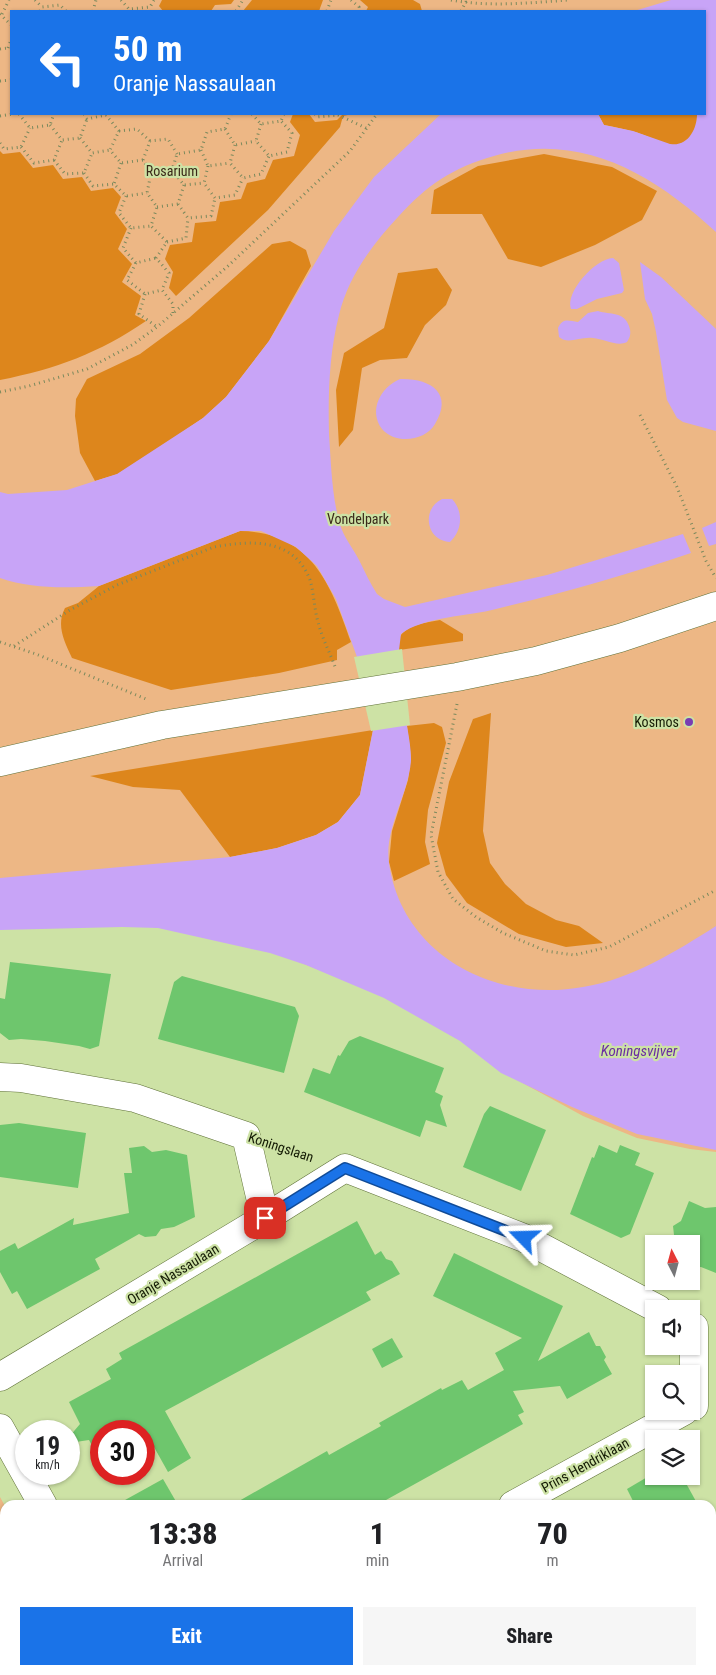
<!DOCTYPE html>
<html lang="en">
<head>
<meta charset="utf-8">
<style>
	:root { --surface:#fff; --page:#f6f6f6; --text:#202124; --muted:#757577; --accent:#1a73e8 }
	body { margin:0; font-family:"Roboto Condensed",sans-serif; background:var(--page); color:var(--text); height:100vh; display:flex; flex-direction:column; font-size:19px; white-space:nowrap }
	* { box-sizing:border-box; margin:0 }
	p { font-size:16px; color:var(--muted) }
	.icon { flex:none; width:28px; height:28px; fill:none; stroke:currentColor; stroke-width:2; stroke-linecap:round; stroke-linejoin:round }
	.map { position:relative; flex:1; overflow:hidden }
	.sheet { position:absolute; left:0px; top:1500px; width:716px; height:175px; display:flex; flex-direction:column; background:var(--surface); border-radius:15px 15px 0 0; box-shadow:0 1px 4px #0004 }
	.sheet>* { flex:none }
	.banner { position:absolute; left:10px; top:10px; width:696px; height:105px; border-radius:0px; box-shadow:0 1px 4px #0004; background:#1a73e8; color:#fff; overflow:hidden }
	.needle { width:32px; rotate:354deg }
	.tools { position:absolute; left:645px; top:1235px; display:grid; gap:10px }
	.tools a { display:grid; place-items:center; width:55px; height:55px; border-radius:0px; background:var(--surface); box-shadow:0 1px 4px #0004; font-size:25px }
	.speed { position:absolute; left:15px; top:1420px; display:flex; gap:10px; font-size:25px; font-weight:700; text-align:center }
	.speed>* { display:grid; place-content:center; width:65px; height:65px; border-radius:50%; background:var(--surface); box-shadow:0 1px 4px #0004; line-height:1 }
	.speed small { font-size:12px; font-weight:400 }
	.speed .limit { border:8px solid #d22; background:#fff; color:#111 }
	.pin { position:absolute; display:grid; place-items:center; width:42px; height:42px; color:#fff; margin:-21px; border-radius:10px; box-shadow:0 2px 8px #0006 }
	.me { position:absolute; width:55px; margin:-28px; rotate:292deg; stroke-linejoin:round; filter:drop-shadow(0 0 4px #0008) }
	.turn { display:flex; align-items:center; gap:18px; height:105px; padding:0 20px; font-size:22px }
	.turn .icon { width:65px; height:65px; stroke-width:2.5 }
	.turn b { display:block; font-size:35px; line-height:42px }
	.eta { display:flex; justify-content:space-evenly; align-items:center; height:85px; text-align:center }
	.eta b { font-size:30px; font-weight:800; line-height:35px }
	.button { display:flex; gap:10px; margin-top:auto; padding:10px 20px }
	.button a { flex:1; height:58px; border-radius:0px; background:var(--accent); color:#fff; font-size:20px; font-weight:800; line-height:58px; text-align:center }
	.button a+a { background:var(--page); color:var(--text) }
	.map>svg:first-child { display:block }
	.green { fill:#edb785; fill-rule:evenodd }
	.forest { fill:#dd861c }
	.water { fill:#c8a4f7 }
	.pier { fill:#cde2a5 }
	.building { fill:#6ec66d }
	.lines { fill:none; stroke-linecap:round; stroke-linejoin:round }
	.minor-casing { stroke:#5f7138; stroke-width:29 }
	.path { stroke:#7a895d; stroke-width:3; stroke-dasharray:1 4; stroke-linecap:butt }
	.minor { stroke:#fff; stroke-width:28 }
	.route-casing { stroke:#114b97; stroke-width:12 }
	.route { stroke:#1a73e8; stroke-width:9 }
	.poi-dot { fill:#783db3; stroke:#cde2a5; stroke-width:2 }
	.labels { text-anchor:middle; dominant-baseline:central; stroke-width:4.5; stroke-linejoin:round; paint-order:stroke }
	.park-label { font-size:14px; fill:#3a2919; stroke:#cde2a5 }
	.poi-label { font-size:14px; fill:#141b04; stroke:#cde2a5; text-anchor:end }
	.street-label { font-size:14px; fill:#141b04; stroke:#cde2a5 }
	.water-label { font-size:15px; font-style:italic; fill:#6a2ca2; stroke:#cde2a5 }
</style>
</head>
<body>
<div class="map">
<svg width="716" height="1675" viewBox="0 0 716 1675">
	<rect width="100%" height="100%" fill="#cde2a5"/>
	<g class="green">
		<path d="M0,0H716V1152L690,1149L637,1138L583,1116L519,1081L463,1041L386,995L272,952L169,929L129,924L0,928ZM11,11H705V114H11Z"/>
		<path d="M0,1497L5,1506V1670H100L99,1675H0Z"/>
	</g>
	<g class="forest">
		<path d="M162,0H234L231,4L215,5L211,11H163L159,6Z"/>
		<path d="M252,0H323L319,11H243Z"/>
		<path d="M360,0H413L420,4L422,11H366L368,7Z"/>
		<path d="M293,114H309L315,122L337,120L343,114H352L343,116L340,127L268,210L176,296L169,288L173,272L165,259L170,245L192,242L195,223L216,221L220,202L241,199L247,183L265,179L273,160L294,156L300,135L290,122Z"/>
		<path d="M598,114H697L698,115C697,128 691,143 676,145C667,146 646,135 635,132C625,129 615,127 604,125Z"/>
		<path d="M0,151L3,154L20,152L33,168L53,165L63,179L82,177L91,191L113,188L121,197L115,213L127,229L118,249L132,264L122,282L141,296L135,315L146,321C99,353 56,369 0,380Z"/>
		<path d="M544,154L612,167L657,191L642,220L595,245L541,267L508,259L482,214H431L434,190L478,166Z"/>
		<path d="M290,241L306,250L311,266L269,341L226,397L203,418L165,444L118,474L95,481L80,453L75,416L76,399L87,379L140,354L189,318L272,244Z"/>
		<path d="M437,268L452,290L446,305L425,325L407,358L380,360L362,368L353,430L339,447L336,390L344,353L384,328L398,273Z"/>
		<path d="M240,531C311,532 331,584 351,642L337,650V660L279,673L171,690L72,658C64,641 56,625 65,608L78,603L99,586Z"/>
		<path d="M440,620L463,634V641L399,650V638C407,624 426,623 440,620Z"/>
		<path d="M491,713L483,831L490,863L505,884L526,904L556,920L579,926L603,943L566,947L519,934L467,903L446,875L437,843L449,782L473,719Z"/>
		<path d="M434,723L442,727L446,743L428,810L425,842L430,864L394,881L389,862L392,831L408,780L411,758L407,726Z"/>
		<path d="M373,730L360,795L338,822L316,835L277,848L230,857L180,790L133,787L90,776Z"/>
	</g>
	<g class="water">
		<path d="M671,0H716V232C653,174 581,131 494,156C452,168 427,185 398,217C372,245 348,277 339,315C329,354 328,395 329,434C331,462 332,504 342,530C346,540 354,550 359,560C365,572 370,583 377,594L384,599L405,607L547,575L683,534L691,553C627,575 563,593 496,609C470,616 422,617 401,634L399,650C402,675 405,701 407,726C409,737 411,749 411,760C409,794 384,828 389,863C402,956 496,1003 583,987C632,979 675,952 716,926V1150L637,1134L572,1107L501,1073L460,1041L384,998L306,965L270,953L158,928L122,927L0,930V878L230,857L277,848L316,835L338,822L360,795L373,730L357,657L336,599L317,566L296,547L261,531H240L99,586C66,588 31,589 0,578V492L8,494L67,490L117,474L203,418L226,397L269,341L334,231L374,177L441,114H598L604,125L633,131L670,144C688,147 697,129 697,114H705V11H634Z"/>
		<path d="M613,258L619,263L624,290L622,293L597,299L577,309H571C565,292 595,259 613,258Z"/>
		<path d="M640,262L661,277L716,329V431L683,422L677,418L667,400L656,332L652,314L645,299Z"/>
		<path d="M598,311C610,315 624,311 629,326C631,332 631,336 627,342C617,347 604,339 593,338C581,336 568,345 559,337L558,328C563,317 569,321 578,322L588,313Z"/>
		<path d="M400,379C430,378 454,393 435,424C425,441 396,445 382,429C368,410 381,387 400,379Z"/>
		<path d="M442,499H452C464,512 462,531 450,542C426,541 421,509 442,499Z"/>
		<path d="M716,522V544L709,546L702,528Z"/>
	</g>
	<path class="pier" d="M402,649L410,725L371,731L354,657Z"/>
	<g class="building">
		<path d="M10,962L111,974L99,1046L90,1049L79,1046L45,1041L21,1039L9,1040L0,1033V998L5,999Z"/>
		<path d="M182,976L295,1007L299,1016L284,1073L158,1039L174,982Z"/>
		<path d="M360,1036L444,1068L435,1092L443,1096L440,1105L447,1127L426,1120L420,1137L304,1092L313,1068L330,1074L338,1055L340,1056L349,1041Z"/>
		<path d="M490,1106L546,1130L521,1191L463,1167L484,1114Z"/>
		<path d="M19,1123L86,1133L78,1188L0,1177V1125Z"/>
		<path d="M599,1145L617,1153L620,1145L640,1153L635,1165L654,1173L630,1234L621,1238L570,1214L592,1157L594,1158Z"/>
		<path d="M144,1146L152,1152L166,1150L187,1155L195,1217L174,1227L161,1229L156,1236L145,1237L139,1234L95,1259L100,1269L27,1309L17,1291L12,1294L0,1272V1251L15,1243L18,1249L74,1218L73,1225L129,1213L124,1173H132L129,1148Z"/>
		<path d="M689,1201L705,1208L716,1207V1273L701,1267L691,1268V1244H675L673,1226L681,1221Z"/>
		<path d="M357,1221L375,1255L381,1251L386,1259L392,1261L400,1274L366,1292L371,1300L165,1411L191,1458L168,1472L145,1431H101V1462L89,1440L69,1443V1437L80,1424L69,1402L111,1379L106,1369L122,1359L119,1353Z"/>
		<path d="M454,1253L563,1306L538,1361L589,1332L596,1346H600L606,1357L604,1360L612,1374L567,1399L560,1386L513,1391L524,1412L518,1415L523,1424L377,1505H232L327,1451L329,1455L381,1426L379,1423L441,1388L442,1390L462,1380L468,1390L504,1370L495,1353L522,1338L433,1296Z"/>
		<path d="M392,1338L403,1357L382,1368L372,1349Z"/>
		<path d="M649,1476H682L698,1505H635L627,1489Z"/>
		<path d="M163,1479L178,1505H116Z"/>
	</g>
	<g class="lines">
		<defs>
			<g id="minor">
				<path d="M0,762L162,725L457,677L536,661L620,638L716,606"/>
				<path d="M0,1077L21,1078L135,1098L246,1136L265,1218"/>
				<path d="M694,1327V1406"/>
				<path d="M0,1377L265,1218L345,1168L524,1238L658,1309"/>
				<path d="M0,1428L43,1505"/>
				<path d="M513,1505L684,1411"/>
				<path d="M136,1670L139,1675"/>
				<path d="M203,1675L212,1670"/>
			</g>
		</defs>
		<use href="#minor" class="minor-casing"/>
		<g class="path">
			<path d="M35,0L42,7"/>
			<path d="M121,0L129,9L150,7L154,0"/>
			<path d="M351,0L359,7L358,11"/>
			<path d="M451,0C488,7 530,3 568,0"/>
			<path d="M40,11L42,7L60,5L66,11"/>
			<path d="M93,11L96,0"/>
			<path d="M236,11L243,0"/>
			<path d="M327,11L331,0"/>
			<path d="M461,11L467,0"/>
			<path d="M0,14L11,25"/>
			<path d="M2,14L9,0"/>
			<path d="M8,48L11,40"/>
			<path d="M0,49L8,48"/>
			<path d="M0,81L11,80"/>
			<path d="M19,114L30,128L50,125L54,114"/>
			<path d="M84,114L87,119L106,115L119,131L110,150L121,163L143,160L151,173L147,193L157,207L151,226L167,242L156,258L169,273L162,290L173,304V313"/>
			<path d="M252,114L261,124L281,121L284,114"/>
			<path d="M315,114L317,117L338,115"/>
			<path d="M338,115L366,128"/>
			<path d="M0,116L13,114"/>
			<path d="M261,124L256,141L269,156L287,152L292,133L281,121"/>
			<path d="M50,125L62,140L80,138L87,119"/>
			<path d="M225,129L235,145L256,141"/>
			<path d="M119,131L137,129L150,141"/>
			<path d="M80,138L92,153L110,150"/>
			<path d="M0,143L4,149L21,147L30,128"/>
			<path d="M235,145L230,163L243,178L261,174L269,156"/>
			<path d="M21,147L34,163L54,160L62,140"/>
			<path d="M201,150L208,166L230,163"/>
			<path d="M54,160L65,174L84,173L92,153"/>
			<path d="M143,160L150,141L168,139L177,154"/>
			<path d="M121,163L114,184L126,196L147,193"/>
			<path d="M208,166L204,183L215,198L235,195L243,178"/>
			<path d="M172,170L184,185L204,183"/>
			<path d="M84,173L93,186L114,184"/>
			<path d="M151,173L172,170L177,154L201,150L207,132L225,129L231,114"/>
			<path d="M184,185L178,204L188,218L211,216L215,198"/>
			<path d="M126,196L119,213L131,228L151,226"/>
			<path d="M157,207L178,204"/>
			<path d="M131,228L123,248L136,263L156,258"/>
			<path d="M167,242L186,238L188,218"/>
			<path d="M136,263L127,280L145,294L162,290"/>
			<path d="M145,294L139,314L157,327"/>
			<path d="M0,392L29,386L87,369L132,345L157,327L228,266L350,151L377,114"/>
			<path d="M640,415L677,487L706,561L716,578"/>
			<path d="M0,642L36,654L146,699"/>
			<path d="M14,646L70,610L117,585L214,547C252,540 294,538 310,580C314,593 314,608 318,622C322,638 330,653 336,669"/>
			<path d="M457,704L431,835L438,872L453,899L476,917L503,933L546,951L574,955L609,947L716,890"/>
			<path d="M277,1145L311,1157"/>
		</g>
		<use href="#minor" class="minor"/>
	</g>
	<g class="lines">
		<defs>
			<path id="route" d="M265,1218L345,1168L524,1238"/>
		</defs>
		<use href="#route" class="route-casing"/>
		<use href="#route" class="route"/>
	</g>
	<circle class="poi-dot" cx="689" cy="722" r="5"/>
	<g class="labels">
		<g class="park-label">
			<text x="172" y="171">Rosarium</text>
			<text x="358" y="519">Vondelpark</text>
		</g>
		<g class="poi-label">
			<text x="679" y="722">Kosmos</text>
		</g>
		<g class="street-label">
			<text transform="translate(281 1147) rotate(18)">Koningslaan</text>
			<text transform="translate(173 1274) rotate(-31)">Oranje Nassaulaan</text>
			<text transform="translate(585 1465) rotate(-29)">Prins Hendriklaan</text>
		</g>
		<g class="water-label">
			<text x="639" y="1051">Koningsvijver</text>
		</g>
	</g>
</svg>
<div class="tools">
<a><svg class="needle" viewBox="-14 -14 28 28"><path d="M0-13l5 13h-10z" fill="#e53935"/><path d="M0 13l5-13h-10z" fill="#757577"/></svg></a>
<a><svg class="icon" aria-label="sound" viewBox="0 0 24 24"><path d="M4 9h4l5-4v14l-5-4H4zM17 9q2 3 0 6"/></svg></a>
<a><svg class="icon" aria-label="search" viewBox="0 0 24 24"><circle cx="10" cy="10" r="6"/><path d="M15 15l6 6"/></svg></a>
<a><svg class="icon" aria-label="layers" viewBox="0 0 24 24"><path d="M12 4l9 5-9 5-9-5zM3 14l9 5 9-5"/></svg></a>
</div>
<div class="speed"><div>19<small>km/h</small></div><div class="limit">30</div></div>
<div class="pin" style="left:265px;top:1218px;background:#d93025"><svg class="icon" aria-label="arrive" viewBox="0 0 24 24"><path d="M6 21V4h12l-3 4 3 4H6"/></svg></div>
<svg class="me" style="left:524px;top:1238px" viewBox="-20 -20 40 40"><path d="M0-17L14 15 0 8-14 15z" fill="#1a73e8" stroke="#fff" stroke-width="4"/></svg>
<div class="banner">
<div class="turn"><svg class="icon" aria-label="left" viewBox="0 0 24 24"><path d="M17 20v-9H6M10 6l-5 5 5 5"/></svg><div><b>50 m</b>Oranje Nassaulaan</div></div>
</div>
<section class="sheet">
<div class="eta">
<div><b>13:38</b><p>Arrival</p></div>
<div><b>1</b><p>min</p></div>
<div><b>70</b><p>m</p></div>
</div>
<div class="button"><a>Exit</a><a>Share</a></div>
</section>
</div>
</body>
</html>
